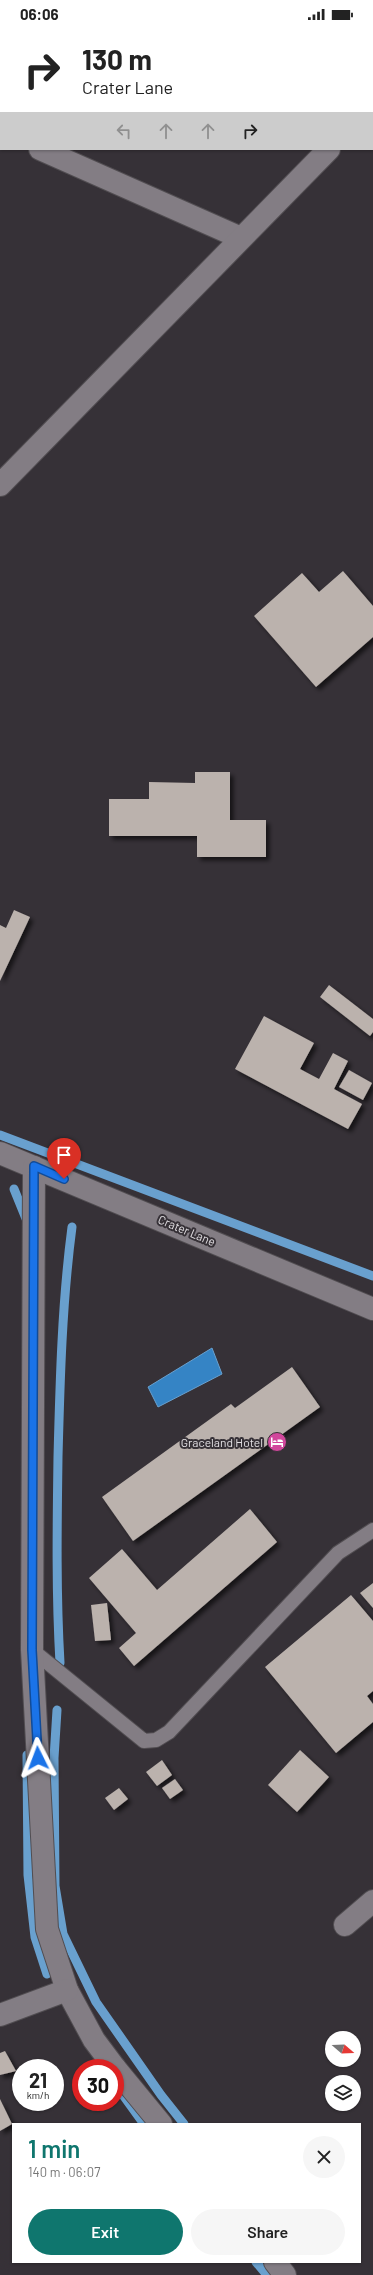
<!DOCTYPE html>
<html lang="en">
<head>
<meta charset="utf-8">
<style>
	:root { --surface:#fff; --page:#f6f6f6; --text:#222; --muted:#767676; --accent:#0f766e }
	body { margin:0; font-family:Barlow,sans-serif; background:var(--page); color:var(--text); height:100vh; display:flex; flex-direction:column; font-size:15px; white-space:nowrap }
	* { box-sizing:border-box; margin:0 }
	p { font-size:13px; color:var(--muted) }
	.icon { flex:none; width:22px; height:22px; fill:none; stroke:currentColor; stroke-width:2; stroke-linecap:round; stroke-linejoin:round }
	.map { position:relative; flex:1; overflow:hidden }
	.drawer { position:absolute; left:12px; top:2095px; width:349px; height:140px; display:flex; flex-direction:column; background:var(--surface); border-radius:0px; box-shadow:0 1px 3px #0004 }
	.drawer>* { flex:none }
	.guide { position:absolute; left:0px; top:0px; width:373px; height:122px; box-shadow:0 1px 3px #0004; background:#fff; color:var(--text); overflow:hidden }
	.needle { width:26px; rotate:109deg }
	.tools { position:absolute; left:325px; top:2003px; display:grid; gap:8px }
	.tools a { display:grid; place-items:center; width:36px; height:36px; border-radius:50%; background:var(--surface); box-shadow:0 1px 3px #0004; font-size:20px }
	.speed { position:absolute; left:12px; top:2031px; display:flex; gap:8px; font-size:20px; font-weight:700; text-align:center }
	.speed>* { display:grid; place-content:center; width:52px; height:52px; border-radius:50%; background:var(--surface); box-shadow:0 1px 3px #0004; line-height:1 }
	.speed small { font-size:10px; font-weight:400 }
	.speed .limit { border:6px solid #d22; background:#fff; color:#111 }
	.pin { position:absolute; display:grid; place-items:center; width:34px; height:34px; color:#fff; margin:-41px -17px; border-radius:50% 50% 50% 0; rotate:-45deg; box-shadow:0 0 4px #0007 }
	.pin .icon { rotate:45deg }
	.me { position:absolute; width:44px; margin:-22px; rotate:357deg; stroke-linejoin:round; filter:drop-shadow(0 0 3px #0008) }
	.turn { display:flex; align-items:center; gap:14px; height:84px; padding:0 16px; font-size:18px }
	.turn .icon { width:52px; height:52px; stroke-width:2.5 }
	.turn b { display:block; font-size:28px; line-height:34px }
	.lanes { display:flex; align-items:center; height:38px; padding:0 16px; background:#0003; justify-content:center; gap:20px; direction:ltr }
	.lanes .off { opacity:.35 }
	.round { display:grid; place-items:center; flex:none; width:42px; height:42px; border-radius:21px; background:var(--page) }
	.overview { display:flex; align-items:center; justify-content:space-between; height:68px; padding:0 16px }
	h1 { font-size:24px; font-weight:600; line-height:30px; color:var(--accent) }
	.button { display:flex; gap:8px; margin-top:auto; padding:8px 16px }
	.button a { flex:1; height:46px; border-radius:24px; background:var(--accent); color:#fff; font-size:16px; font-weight:600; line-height:46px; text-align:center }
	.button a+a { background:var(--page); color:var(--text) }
	.status { display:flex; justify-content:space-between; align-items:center; height:28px; padding:0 20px; background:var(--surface); direction:ltr }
	.status svg { height:11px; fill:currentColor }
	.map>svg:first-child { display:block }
	.water { fill:#3584c5; stroke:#69a0ce }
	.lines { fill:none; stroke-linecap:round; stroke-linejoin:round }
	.stream { stroke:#69a0ce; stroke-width:9 }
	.building { fill:#bbb2ad; filter:url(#shadow) }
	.lane-casing { stroke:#514d51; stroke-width:16 }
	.street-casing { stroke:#514d51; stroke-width:24 }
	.lane { stroke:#837d84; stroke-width:14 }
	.street { stroke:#837d84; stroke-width:22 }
	.route-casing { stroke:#114b97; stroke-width:10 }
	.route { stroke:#1a73e8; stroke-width:7 }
	.labels { text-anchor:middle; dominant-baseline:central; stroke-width:4; stroke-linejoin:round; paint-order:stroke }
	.street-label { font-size:12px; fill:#e3e0e4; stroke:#363137 }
	.poi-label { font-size:12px; fill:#e3e0e4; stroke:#363137; text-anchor:end }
</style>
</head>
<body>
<div class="status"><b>06:06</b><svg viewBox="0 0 49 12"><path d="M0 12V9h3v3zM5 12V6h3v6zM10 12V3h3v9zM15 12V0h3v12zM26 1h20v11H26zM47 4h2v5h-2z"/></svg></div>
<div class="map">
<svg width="373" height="2247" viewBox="0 0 373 2247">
	<defs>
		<filter id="shadow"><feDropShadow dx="3.5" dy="3.5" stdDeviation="2" flood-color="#0009"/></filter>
	</defs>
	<rect width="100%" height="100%" fill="#363137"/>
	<path class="water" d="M212,1320L222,1346L158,1379L148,1359Z"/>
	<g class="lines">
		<g class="stream">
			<path d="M0,1107L373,1248"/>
			<path d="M14,1161L27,1193"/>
			<path d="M60,1635C56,1566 57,1498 58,1429C60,1352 62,1275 72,1199"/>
			<path d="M57,1682L54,1730L55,1858L63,1906L96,1974L161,2067L184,2096"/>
			<path d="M27,1727L28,1847L35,1909L47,1946"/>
			<path d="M118,2060L144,2096"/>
			<path d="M256,2234L267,2247"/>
		</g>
	</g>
	<g class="building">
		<path d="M343,543L373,578V609L316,659L254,588L302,545L319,564Z"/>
		<path d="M195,744H230V792H266V829H197V808H109V771H149V754L195,755Z"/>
		<path d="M14,882L30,889L0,953V897L6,900Z"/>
		<path d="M329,957L373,991V1004L370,1008L320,969Z"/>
		<path d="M264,988L314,1015L300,1041L319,1051L333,1025L348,1033L334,1061L362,1076L348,1101L235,1041Z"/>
		<path d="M349,1042L372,1055L363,1072L339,1059Z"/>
		<path d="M292,1339L320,1379L133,1513L102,1469L231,1376L235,1380Z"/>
		<path d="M250,1481L277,1514L134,1638L119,1620L136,1605L89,1550L122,1521L157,1562Z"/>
		<path d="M373,1555V1580L360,1565Z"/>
		<path d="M351,1567L373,1593V1663L367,1668L373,1676V1694L336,1725L265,1639Z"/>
		<path d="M107,1575L111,1612L95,1613L91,1577Z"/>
		<path d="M300,1722L329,1749L297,1784L268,1757Z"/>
		<path d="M162,1732L172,1747L157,1758L146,1744Z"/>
		<path d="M175,1751L183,1762L170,1771L162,1760Z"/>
		<path d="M119,1760L128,1771L114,1782L105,1770Z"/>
		<path d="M5,2023L16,2043L0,2047V2025Z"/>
		<path d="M0,2071L12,2096L0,2103Z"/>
	</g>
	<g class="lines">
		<defs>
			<path id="lane" d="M32,1622L144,1713L156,1712L169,1704L338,1525L373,1502"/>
			<g id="street">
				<path d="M372,77L373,76"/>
				<path d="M0,103L1,104"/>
				<path d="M40,121L241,210"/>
				<path d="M0,457L329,121"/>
				<path d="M0,1125L373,1281"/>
				<path d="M34,1139L32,1622L47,1901L67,1962L94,2012L115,2040"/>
				<path d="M345,1897L373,1873"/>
				<path d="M0,1987L67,1962"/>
				<path d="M115,2040L161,2096"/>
				<path d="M275,2234L285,2247"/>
			</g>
		</defs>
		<use href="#lane" class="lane-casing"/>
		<use href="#street" class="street-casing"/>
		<use href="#lane" class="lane"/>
		<use href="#street" class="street"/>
	</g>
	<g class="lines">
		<defs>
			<path id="route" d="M38,1730L32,1622L34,1138L64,1151"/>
		</defs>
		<use href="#route" class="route-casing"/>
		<use href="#route" class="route"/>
	</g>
	<defs>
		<symbol id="hotel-disc" viewBox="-11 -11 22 22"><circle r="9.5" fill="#d1479c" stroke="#363137"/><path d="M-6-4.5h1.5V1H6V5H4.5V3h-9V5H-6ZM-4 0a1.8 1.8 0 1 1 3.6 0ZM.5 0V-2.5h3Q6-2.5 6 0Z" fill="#fff"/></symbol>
	</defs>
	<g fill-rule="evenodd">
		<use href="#hotel-disc" x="266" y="1403" width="22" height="22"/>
	</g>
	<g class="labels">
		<g class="street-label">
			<text transform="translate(187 1202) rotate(23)">Crater Lane</text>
		</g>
		<g class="poi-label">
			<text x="263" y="1414">Graceland Hotel</text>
		</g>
	</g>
</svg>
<div class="tools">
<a><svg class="needle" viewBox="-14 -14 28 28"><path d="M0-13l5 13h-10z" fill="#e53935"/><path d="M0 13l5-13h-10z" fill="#767676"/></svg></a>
<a><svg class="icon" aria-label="layers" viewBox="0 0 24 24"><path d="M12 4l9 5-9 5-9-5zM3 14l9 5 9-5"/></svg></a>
</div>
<div class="speed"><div>21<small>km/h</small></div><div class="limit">30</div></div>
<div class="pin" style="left:64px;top:1151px;background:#d93025"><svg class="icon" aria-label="arrive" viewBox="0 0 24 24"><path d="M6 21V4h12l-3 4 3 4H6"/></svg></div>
<svg class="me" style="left:38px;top:1730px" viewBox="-20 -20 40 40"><path d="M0-17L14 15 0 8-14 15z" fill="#1a73e8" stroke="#fff" stroke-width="4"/></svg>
<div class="guide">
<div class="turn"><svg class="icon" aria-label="right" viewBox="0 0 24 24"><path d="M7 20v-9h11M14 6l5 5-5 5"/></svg><div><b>130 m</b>Crater Lane</div></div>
<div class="lanes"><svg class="icon off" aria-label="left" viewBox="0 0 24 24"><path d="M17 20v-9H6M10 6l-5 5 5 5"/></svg><svg class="icon off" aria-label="ahead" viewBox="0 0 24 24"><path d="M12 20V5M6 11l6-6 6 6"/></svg><svg class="icon off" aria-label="ahead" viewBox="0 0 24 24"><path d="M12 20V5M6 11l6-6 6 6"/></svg><svg class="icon" aria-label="right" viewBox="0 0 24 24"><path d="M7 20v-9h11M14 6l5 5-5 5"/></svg></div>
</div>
<section class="drawer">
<div class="overview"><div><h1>1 min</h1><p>140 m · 06:07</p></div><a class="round"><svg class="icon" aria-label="close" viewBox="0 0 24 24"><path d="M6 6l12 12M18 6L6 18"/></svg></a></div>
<div class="button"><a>Exit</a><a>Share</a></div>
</section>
</div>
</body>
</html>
